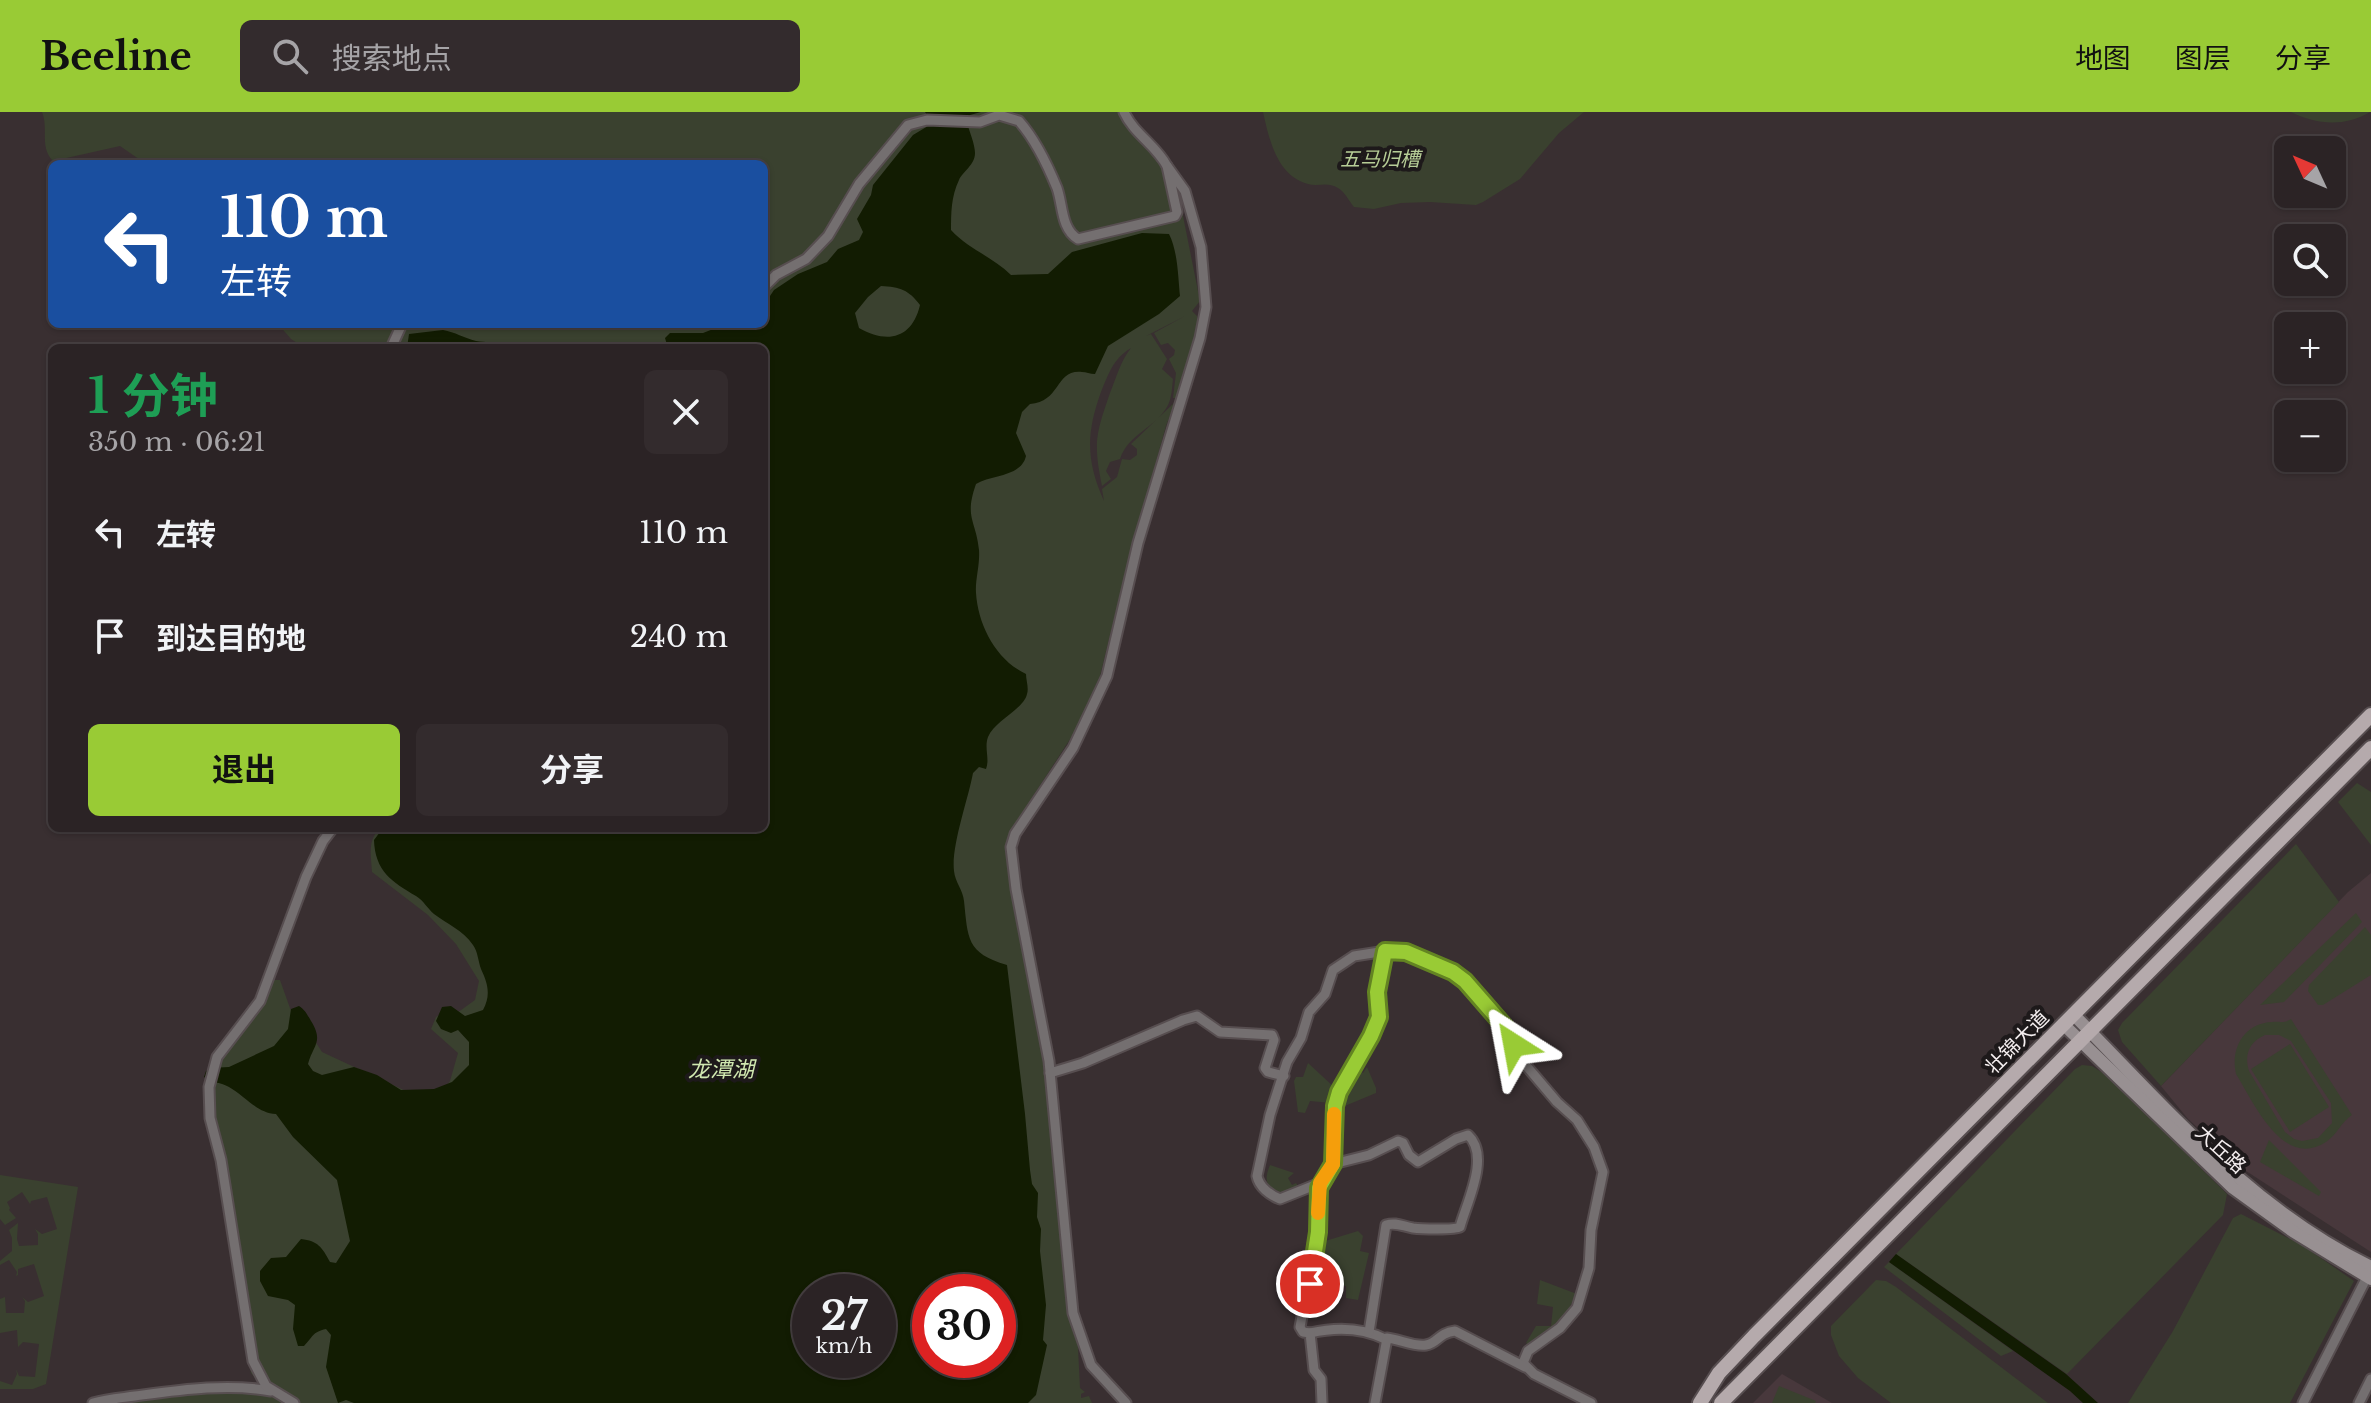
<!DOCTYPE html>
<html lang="zh">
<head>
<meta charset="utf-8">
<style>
	:root { --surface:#2b2325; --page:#332b2d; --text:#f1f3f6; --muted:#a6a4a7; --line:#474042; --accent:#99cb35 }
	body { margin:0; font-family:"Libre Baskerville","Noto Sans SC",serif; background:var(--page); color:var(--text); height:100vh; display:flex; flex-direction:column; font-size:30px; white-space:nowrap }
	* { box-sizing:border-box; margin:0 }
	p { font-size:26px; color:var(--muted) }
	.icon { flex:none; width:44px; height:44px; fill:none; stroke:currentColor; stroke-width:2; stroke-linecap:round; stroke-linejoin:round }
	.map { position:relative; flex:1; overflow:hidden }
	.sheet { position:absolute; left:48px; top:232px; width:720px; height:488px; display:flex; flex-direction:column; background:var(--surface); border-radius:12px; box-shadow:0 2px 6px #0004,0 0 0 2px var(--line) }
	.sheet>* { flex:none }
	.guide { position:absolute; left:48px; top:48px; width:720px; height:168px; border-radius:12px; box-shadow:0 2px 6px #0004,0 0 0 2px var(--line); background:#1a4fa0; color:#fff; overflow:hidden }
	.needle { width:52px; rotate:314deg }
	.controls { position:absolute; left:2274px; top:24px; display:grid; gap:16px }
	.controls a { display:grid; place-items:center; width:72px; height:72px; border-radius:12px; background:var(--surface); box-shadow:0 2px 6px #0004,0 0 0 2px var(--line); font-size:40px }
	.speed { position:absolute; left:792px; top:1162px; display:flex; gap:16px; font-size:40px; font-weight:700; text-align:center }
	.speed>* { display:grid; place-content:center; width:104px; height:104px; border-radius:50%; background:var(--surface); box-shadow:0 2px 6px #0004,0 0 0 2px var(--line); line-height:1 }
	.speed small { font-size:20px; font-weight:400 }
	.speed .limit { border:12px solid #d22; background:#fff; color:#111 }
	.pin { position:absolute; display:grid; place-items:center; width:68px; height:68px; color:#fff; margin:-34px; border:4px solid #fff; border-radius:50%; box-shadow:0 2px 8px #0007 }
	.me { position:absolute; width:88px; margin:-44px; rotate:326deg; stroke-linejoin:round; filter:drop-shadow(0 0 6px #0008) }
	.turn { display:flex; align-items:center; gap:28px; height:168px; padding:0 40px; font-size:36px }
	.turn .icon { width:104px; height:104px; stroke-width:2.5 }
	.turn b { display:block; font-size:56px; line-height:68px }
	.round { display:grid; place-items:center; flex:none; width:84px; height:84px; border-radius:12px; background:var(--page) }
	.overview { display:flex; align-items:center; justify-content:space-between; height:136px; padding:0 40px }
	h1 { font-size:48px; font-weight:700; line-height:60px; color:#1e9e55 }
	.primary-button { display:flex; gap:16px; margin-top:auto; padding:16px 40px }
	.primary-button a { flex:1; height:92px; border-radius:12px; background:var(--accent); color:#111; font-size:32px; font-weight:700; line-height:92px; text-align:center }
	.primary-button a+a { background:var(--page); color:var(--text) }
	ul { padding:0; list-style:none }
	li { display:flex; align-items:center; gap:24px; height:104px; padding:0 40px }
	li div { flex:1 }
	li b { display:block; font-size:30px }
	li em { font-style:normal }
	header { display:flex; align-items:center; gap:48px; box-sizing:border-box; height:112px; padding:0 40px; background:var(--accent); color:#111 }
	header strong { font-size:38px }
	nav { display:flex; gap:44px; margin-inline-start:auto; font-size:28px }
	.search { width:560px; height:72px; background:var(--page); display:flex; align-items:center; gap:20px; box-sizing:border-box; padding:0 28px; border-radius:12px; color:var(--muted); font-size:30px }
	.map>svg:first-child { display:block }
	.built { fill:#48383c }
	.green { fill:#3a412f; fill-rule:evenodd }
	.water { fill:#121c02; fill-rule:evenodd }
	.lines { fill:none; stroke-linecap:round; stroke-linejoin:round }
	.street-casing { stroke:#574e50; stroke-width:13 }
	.secondary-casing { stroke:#574e50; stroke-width:16 }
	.primary-casing { stroke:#574e50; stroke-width:18 }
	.street { stroke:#746f70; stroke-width:9 }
	.secondary { stroke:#989092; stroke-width:12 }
	.primary { stroke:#b5aaac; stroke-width:14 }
	.route-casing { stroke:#638422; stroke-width:20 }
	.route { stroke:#99cb35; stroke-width:14 }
	.slow { stroke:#f59e0b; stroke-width:14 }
	.labels { text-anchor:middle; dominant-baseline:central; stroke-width:8; stroke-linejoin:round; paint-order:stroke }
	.park-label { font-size:20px; font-style:italic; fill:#b7ce97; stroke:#1d191a }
	.street-label { font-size:20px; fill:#f5eff0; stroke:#1d191a }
	.water-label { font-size:22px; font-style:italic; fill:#d0e8b0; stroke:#1d191a }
</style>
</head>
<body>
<header>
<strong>Beeline</strong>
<div class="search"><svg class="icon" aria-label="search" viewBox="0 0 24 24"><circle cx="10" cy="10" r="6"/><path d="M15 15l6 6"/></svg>搜索地点</div>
<nav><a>地图</a><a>图层</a><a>分享</a></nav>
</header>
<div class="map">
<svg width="2371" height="1291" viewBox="0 0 2371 1291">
	<rect width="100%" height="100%" fill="#392f31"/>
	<g class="built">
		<path d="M2371,761V1140L2243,1057L2188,1007L2161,974L2348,780Z"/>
		<path d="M1782,1262L1832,1291H1753Z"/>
	</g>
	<g class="green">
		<path d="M42,0H1124L1154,39L1181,94L1200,189L1192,199L1197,204L1198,214L1177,286H1173L1176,261L1169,247L1174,243L1175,238L1168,231L1161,233L1154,221L1185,204L1146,224L1151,222L1167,247L1162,257L1173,267C1172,275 1172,285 1168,293C1157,315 1128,322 1120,347L1110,350L1106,359L1111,367L1102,374C1093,330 1096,322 1110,281C1117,264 1120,250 1131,236C1113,247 1109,261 1101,280C1086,321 1086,349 1104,389L1102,377L1117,365L1122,347L1130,348L1137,343V337L1131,332L1175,290L1166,314L1129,446L1100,564L1074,621L1011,718L1054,970L1065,1063L1078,1236L1080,1276L1085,1280L1081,1282V1286L1089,1284L1092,1291H108L173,1281H268L251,1261L211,989L217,945L272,868H280L291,899L306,915L322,940L408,980L438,985L450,969L458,941L431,917L436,905L442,901H457L475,888L479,869L456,832L428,803L372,760C371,743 367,727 381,716H764V236H305L291,227L278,212H764V52H146L120,34L53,49C39,35 49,17 42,0ZM810,1180H878V1248H810ZM930,1180H998V1248H930Z"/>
		<path d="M1263,0H1584L1559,21L1520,67L1483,90L1476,93L1430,90L1401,91L1374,97L1354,95C1349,89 1345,80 1338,76C1327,69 1319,75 1308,72C1277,64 1269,27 1263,0Z"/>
		<path d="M2291,0H2370C2345,15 2317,13 2291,0Z"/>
		<path d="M2357,671L2371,680V733L2338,690Z"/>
		<path d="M2296,732L2339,790L2161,974L2122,930L2118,918L2122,911Z"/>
		<path d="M2356,801L2362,810L2284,890L2260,893Z"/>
		<path d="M2365,815L2371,823V863L2323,893H2318L2308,879L2309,873Z"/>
		<path d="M2291,907L2352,1003C2341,1010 2337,1023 2326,1030C2283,1058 2254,991 2236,962C2230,937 2244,911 2272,910C2281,909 2283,912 2291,907ZM2265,923H2279L2291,929L2331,991L2332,1011L2318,1026L2302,1029L2294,1027L2285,1020L2249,959C2244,943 2249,930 2265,923Z"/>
		<path d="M2290,932L2329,995L2290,1020L2251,957Z"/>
		<path d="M1308,951L1335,976L1332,979L1331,991L1310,989L1305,1001L1298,1000L1294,969L1296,965H1303Z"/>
		<path d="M2082,953L2092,954L2109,965L2227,1082L2223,1103L2067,1262L1896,1142L2075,957Z"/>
		<path d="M1367,955L1376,976V981L1340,996L1356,956L1363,961Z"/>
		<path d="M2269,1028L2321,1080L2319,1084L2260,1050Z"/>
		<path d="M1270,1053L1294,1061L1288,1066L1292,1073L1296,1071L1300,1077L1281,1084C1267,1074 1263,1070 1270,1053Z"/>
		<path d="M0,1063L78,1075L46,1272L33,1277H0V1269L12,1273L17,1262L16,1257L19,1264L35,1265L39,1232L23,1230L18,1235L17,1218L0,1221V1187L5,1185L6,1201H24L25,1189L22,1185L28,1190L44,1184L34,1152L18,1157V1163L16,1164L17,1160L9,1148L0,1153V1149L12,1139V1126L9,1118L18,1111L17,1127L19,1134L38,1133V1122L35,1117L42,1122L57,1117L47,1085L31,1089L29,1096L30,1092L22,1080L7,1090L10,1096L9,1098L16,1106L5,1113L0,1107Z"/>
		<path d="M2241,1102L2302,1133L2354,1169L2290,1291H2128L2173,1219L2233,1106Z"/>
		<path d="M1358,1119L1363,1124L1360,1139L1369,1141L1358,1188L1346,1186V1174L1332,1173L1333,1167L1324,1166V1148H1316L1322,1130Z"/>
		<path d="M1889,1150L2013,1239L2001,1244L1884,1155Z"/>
		<path d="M1540,1168L1577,1182L1561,1210L1528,1233L1526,1231L1536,1214H1551L1553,1195L1537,1192Z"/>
		<path d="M1876,1168L1886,1169L1896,1175L2048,1291H1891L1858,1266L1839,1244L1831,1223V1214Z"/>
		<path d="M1779,1274L1816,1289L1815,1291H1772Z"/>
	</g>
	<g class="water">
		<path d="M925,0H981L970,3L967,10C969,19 975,32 975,41C975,53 963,59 959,68C951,85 951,101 951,118C968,137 993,145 1011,163L1048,162L1072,140L1142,121L1169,122C1178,140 1178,165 1180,184L1159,202L1108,234L1095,262C1090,262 1086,260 1082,260C1055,257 1061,290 1030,292L1022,300L1016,321L1026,344C1021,365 993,362 976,372C964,406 976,408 979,438C980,453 975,468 976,481C978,513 996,548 1026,562C1026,568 1029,576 1027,582C1024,597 995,608 988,625C984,636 990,647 986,657L979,655L973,661C968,688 951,734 954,759C955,770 963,778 964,789C968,826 966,841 1007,853L1025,1002L1030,1058L1032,1072L1038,1081L1037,1105L1041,1117L1040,1139L1046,1193L1043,1228L1047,1233L1036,1283L1028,1291H354L346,1288L338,1291L326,1255L331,1223L326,1217C312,1220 313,1225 304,1234H298L293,1217L295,1193L288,1188L268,1184L260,1169V1159L271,1146L286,1145L301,1127C318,1129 322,1135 330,1150L336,1151L350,1129L337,1068L293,1025L276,1002C257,1001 245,984 229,975C221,970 212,971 204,965L206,959L211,956L229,955L274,934L288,917L291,897L299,894C305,898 307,902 311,909C324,930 313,933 308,952L313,959L322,963L354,955L377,963L401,978L434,977L452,970L469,953V930L458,918L451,921L441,917L436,909L442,895L451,894L465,904L483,898C491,883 488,872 481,857C478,849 478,840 473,833C463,818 447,812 434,802C427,796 424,789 416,784C392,770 375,759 374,728L383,716H764V236H668L665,226L670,221H703L721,214L764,212V193L774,178L798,162L827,150L838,137L859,128L863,120L857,107L871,83L873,73L913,23L928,14L929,6ZM881,174C900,175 909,178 920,193C912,227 887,232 859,216L855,201L868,185ZM810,1180H878V1248H810ZM930,1180H998V1248H930Z"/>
		<path d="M443,218C455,220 464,226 476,229C486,231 492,228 501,236H407L409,222Z"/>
		<path d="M1896,1142L2066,1262L2098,1291H2083L2070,1279L1889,1150Z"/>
	</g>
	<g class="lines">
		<defs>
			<g id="street">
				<path d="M1124,0C1134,22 1156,33 1167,54"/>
				<path d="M764,175L776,163L806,147L828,124L859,72L908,13L927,8L980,10L999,3L1019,9C1034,26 1048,54 1057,76C1063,93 1061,117 1078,127L1175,104L1177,100L1167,54L1185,79L1201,135L1206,195L1200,226L1138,431L1107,564L1073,636L1015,722L1011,735L1016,777L1049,949L1073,1201L1091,1253L1126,1291"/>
				<path d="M391,236L402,212"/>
				<path d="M1050,961L1083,951L1183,908L1197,904L1220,920L1272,923L1274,928L1265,956L1268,960L1284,964"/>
				<path d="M1333,1052L1335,994L1339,980L1371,924L1379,905L1377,880L1385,839"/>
				<path d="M1320,1071L1280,1087C1270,1083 1259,1075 1257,1064L1270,1003L1287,950L1301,926L1309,900L1325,882L1333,858L1354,844L1392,838L1422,845L1453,860L1471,876L1502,911L1523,950L1557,990L1577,1008L1594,1035L1603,1060L1591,1118L1589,1156L1577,1196L1560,1216L1528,1239L1523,1251L1534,1262L1591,1291"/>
				<path d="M1310,1221C1336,1215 1361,1215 1385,1227"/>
				<path d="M93,1291C107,1287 121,1286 135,1284C180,1278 227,1271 271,1279"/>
				<path d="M294,1291L266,1274L253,1249L221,1048L210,1006L209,975L217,945L260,889L306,765L323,729L333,716"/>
				<path d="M1322,1291L1321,1267L1314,1258L1310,1221L1303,1220L1300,1215L1318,1120L1320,1071L1333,1052L1369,1043L1398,1029L1403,1031L1409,1043L1418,1050L1456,1027L1468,1023C1491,1044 1466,1092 1460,1115C1455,1118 1420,1117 1413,1116C1402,1114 1396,1110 1386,1113L1369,1220"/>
				<path d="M1375,1291L1387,1226C1399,1227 1414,1235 1426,1233C1438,1231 1438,1221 1455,1219L1525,1255"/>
				<path d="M2303,1291L2367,1165"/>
				<path d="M2359,1291L2371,1267"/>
			</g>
			<g id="secondary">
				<path d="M2073,902C2166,996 2250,1096 2371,1155"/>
				<path d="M2063,912L2233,1076L2294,1120L2371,1167"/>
			</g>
			<g id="primary">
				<path d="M1700,1291L1719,1261L1754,1224L2371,603"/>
				<path d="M1721,1291L2371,636"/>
			</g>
		</defs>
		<use href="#street" class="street-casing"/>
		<use href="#secondary" class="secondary-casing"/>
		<use href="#primary" class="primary-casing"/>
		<use href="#street" class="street"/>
		<use href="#secondary" class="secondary"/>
		<use href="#primary" class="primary"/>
	</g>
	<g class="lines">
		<defs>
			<path id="route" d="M1310,1172L1318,1120L1319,1076L1333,1052L1335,994L1339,980L1371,924L1379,905L1377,880L1385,839L1406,840L1453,860L1465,869L1505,915L1514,933"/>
		</defs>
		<use href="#route" class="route-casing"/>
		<use href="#route" class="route"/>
		<path class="slow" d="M1318,1101L1320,1071L1333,1052L1334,1002"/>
	</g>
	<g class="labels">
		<g class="park-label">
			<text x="1380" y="47">五马归槽</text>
		</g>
		<g class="street-label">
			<text transform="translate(2017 930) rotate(-45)">壮锦大道</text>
			<text transform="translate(2221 1037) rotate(43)">大丘路</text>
		</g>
		<g class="water-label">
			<text x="721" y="957">龙潭湖</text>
		</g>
	</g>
</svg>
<div class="controls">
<a><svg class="needle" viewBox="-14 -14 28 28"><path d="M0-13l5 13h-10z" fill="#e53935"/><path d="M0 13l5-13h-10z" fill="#a6a4a7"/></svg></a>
<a><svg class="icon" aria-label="search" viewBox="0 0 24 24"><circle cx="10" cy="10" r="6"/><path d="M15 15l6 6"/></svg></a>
<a>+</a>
<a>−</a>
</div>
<div class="speed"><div>27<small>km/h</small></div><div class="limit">30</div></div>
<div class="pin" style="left:1310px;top:1172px;background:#d93025"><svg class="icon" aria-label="arrive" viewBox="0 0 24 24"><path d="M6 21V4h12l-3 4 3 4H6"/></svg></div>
<svg class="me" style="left:1514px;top:933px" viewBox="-20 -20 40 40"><path d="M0-17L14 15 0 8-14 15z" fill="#99cb35" stroke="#fff" stroke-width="4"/></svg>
<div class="guide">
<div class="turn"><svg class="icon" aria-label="left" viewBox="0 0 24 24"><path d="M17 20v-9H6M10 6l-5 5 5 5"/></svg><div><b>110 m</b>左转</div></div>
</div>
<section class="sheet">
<div class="overview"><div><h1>1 分钟</h1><p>350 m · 06:21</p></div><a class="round"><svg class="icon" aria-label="close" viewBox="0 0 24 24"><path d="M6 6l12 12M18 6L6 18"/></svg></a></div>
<ul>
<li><svg class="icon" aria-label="left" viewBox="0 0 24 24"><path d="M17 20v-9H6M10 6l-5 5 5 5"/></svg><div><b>左转</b></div><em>110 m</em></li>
<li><svg class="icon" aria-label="arrive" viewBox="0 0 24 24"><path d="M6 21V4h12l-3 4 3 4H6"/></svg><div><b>到达目的地</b></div><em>240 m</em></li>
</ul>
<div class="primary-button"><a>退出</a><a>分享</a></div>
</section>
</div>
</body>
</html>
